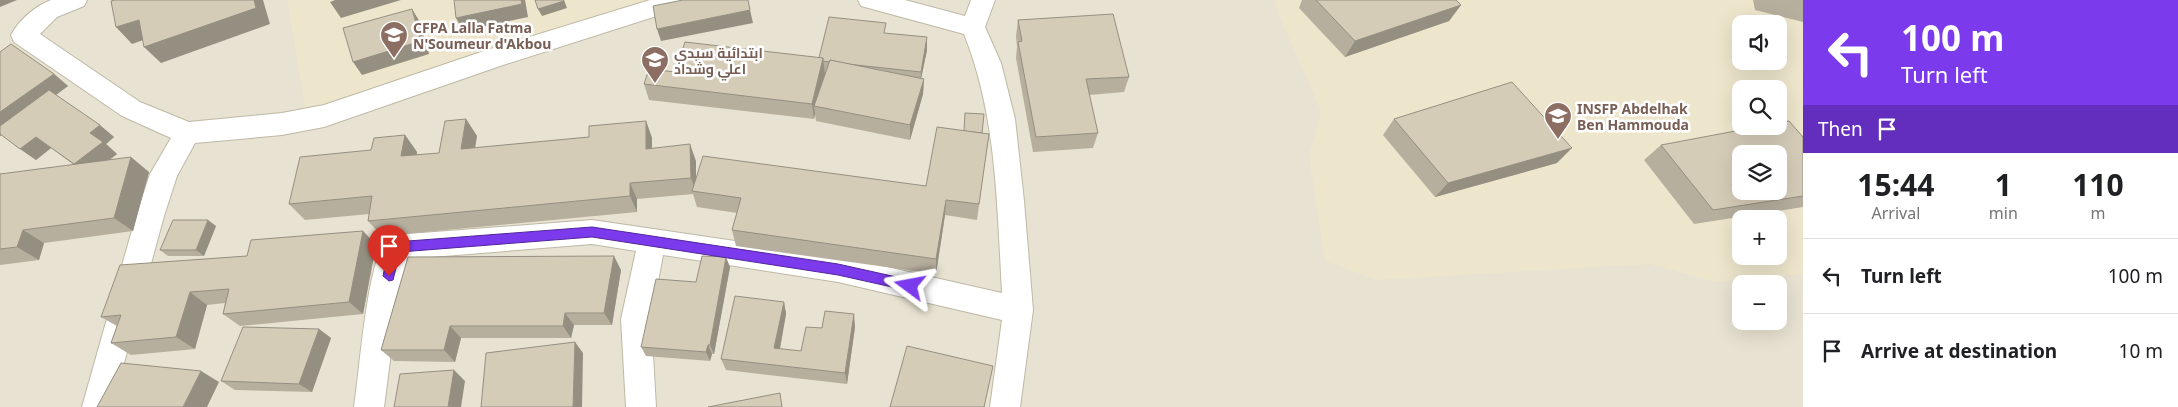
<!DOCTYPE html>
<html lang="en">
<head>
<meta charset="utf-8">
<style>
	:root { --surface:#fff; --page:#f2f2f2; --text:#202124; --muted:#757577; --line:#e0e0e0 }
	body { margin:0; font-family:"Noto Sans",Cairo,sans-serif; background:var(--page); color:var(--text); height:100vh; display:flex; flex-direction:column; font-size:19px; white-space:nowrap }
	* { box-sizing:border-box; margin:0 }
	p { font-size:16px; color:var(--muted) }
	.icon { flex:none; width:28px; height:28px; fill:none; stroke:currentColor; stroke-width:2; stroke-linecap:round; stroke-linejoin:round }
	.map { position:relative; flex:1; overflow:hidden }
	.panel { display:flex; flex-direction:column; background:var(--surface); width:375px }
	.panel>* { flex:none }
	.guide { background:#7c3aed; color:#fff; overflow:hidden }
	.buttons { position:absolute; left:1732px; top:15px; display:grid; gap:10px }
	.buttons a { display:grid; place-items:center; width:55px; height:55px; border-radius:10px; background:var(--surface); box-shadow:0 5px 20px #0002; font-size:25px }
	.pin { position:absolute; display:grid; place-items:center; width:42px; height:42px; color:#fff; margin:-51px -21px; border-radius:50% 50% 50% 0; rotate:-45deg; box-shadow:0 0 5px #0007 }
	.pin .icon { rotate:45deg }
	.me { position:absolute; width:55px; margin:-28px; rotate:283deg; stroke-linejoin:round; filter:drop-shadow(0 0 4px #0008) }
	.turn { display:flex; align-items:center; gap:18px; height:105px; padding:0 15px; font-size:22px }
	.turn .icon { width:65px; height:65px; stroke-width:2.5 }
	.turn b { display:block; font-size:35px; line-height:42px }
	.then { display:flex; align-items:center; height:48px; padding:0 15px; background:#0003; gap:10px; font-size:19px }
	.eta { display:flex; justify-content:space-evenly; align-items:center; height:85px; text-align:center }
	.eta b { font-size:30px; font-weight:700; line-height:35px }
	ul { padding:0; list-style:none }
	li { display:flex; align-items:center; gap:15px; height:75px; padding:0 15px; border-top:1px solid var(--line) }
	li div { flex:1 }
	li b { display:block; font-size:19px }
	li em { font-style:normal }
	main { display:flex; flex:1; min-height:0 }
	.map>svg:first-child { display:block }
	.residential { fill:#e7e2d1; fill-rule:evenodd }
	.education { fill:#ede6cc; fill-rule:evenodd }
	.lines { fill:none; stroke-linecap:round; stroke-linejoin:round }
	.minor-casing { stroke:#bfb8a5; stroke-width:2 }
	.minor { fill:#fff; fill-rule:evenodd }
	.wall { fill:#b7af9e }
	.shaded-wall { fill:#958f81 }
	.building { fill:#d5ccb8; stroke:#958f81; fill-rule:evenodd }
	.route { fill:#7c3aed; stroke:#51269a }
	.labels { text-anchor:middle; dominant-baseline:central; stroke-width:5; stroke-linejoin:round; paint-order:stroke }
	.education-label { font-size:14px; font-weight:bold; fill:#785e54; stroke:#fff; text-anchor:start }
</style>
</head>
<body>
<main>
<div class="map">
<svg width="1803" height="407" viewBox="0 0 1803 407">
	<rect width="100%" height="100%" fill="#f3efe3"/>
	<path class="residential" d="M0,0H1803V407H0ZM1741,24H1779V61H1741ZM1741,89H1779V126H1741ZM1741,154H1779V191H1741ZM1741,219H1779V256H1741ZM1741,284H1779V321H1741Z"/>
	<g class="education">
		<path d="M287,0H676L307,119Z"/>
		<path d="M1275,0H1803V274L1715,282L1650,264L1376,280L1325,261L1309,156L1321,111L1278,13ZM1741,24H1779V61H1741ZM1741,89H1779V126H1741ZM1741,154H1779V191H1741ZM1741,219H1779V256H1741Z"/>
	</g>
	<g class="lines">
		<defs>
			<g id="minor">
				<path d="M51,0H87L84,6L57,17L40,34L140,102L189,122L282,113L324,105L487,50L650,0H691L688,6L503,65L324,127L282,135L195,143L177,176L164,216L112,407H82L136,216L150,174L171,138L122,116L14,42L11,35C19,20 35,6 51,0Z"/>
				<path d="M858,0H905L965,16L971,0H995L985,27L1001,63L1015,119L1024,201L1033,310L1020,407H990L1002,320L838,282L663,255L651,319L656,407H626L621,319L636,251L592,244L407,259L399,291L384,407H354C361,359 365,280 385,238L395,235L592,220L838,256L1002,293C997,206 997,116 964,34L861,6Z"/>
			</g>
		</defs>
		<use href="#minor" class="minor-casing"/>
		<use href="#minor" class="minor"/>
	</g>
	<g class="wall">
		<path d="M1302,0H1316L1461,5L1449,21L1345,57L1299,8Z"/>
		<path d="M1753,0H1803V22L1755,10Z"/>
		<path d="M1018,20L1129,77L1124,92L1089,95L1098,133L1093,148L1033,152L1016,58L1017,47L1016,36Z"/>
		<path d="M927,50L921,78L924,79L923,94L910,140L816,121L815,114L814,119L649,100L644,84L675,72L819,58Z"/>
		<path d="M0,52L54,74L68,86L56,95L114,137L106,144L117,154L109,160L149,172L133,231L44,243L39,260L0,265V174L74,165L51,148L36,160L2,135L0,136Z"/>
		<path d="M466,119L477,136L475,148L589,137L646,121L652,138V148L696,161V178L926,186L982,133L989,134L977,220L945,215L936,274L736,246L732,230L737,213L697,207L693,194L637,199V212L382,236L368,221L369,214L305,220L289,204L371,150L405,135L417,152V155L439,153Z"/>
		<path d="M1394,119L1557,163L1435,197L1383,135Z"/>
		<path d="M1803,137V207L1694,224L1644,160L1661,145Z"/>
		<path d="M216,226L204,256H168L160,250Z"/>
		<path d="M363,231L376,245L363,314L240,326L223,314L225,303L207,305L195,349L131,355L111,343L117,326L101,317L247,256Z"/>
		<path d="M408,257L621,270L612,325H574L571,338H461L455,362L394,361L381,350Z"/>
		<path d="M730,267L714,354H712L710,361L646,356L641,347L696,282Z"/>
		<path d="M784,302L786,314L780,349L801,351L822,328L855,327L847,384L726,370L721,359Z"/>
		<path d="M319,329L331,338L312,392L235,390L221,381Z"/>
	</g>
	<g class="shaded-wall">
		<path d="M0,0H17L0,7Z"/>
		<path d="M254,0H263L270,24L161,63L144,47Z"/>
		<path d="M335,0H401L341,18L330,2Z"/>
		<path d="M521,0H525L528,17L463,31L456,18Z"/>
		<path d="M564,0L567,8L542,16L538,9Z"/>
		<path d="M1461,5L1449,21L1345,57L1355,41Z"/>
		<path d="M412,9L420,22L429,54L362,75L353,62Z"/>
		<path d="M750,10L753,23L661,41L657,29Z"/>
		<path d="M139,20L155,36L132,44L116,27Z"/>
		<path d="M927,37V50L920,84L921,72Z"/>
		<path d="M823,58L825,74L817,107L814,106L815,114L814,119L812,104Z"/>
		<path d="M54,74L68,86L0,136V112Z"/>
		<path d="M924,79L923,94L910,140V125Z"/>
		<path d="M466,119L477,136L472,165L461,149Z"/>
		<path d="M646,121L652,138V165L646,149Z"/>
		<path d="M100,125L114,137L106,144L117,154L89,176L74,164L90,133Z"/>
		<path d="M405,135L417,152L414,173L401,156Z"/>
		<path d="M36,137L51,148L36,160L20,149Z"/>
		<path d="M690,144L696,161V192L691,178Z"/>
		<path d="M1572,148L1557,163L1435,197L1448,183Z"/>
		<path d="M131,157L149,172L133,231L114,218Z"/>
		<path d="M630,183L637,199V212L630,196Z"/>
		<path d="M946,200L945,215L936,274V259Z"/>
		<path d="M208,220L216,226L204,256L196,250Z"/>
		<path d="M23,230L44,243L39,260L17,247Z"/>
		<path d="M363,231L376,245L363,314L349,302Z"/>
		<path d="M614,256L621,270L612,325L604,313Z"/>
		<path d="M726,257L730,267L714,354L710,345Z"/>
		<path d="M190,292L207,305L195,349L176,337Z"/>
		<path d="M784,302L786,314L778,359L774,348Z"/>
		<path d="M565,313L574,325L571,338L563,326Z"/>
		<path d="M854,314L855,327L847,384L845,373Z"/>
		<path d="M450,326L461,338L455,362L444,350Z"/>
		<path d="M319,329L331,338L312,392L299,384Z"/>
		<path d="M575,342L583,353L582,407H573Z"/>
		<path d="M708,345L712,354L710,361L706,352Z"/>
		<path d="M454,370L465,381L461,407H448Z"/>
		<path d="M201,371L219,382L207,407H183Z"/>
	</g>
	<g class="building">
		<path d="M115,0H254L256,8L144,47L139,20L116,27L111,1Z"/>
		<path d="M454,0H521L522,4L456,18Z"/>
		<path d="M535,0H563L564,1L538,9Z"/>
		<path d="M683,0H748L750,10L657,29L653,6Z"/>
		<path d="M1316,0H1456L1461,5L1355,41Z"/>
		<path d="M412,9L421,41L353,62L343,28Z"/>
		<path d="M1113,14L1129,77L1086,79L1098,133L1036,137L1018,42L1022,41L1018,20Z"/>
		<path d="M829,17L886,23L884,33L927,37L921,72L847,64L830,60V62L823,61V58H819Z"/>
		<path d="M685,42L823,58L812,104L644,84L649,69L675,72Z"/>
		<path d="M11,44L54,74L0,112V52Z"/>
		<path d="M830,60L924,79L910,125L814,106Z"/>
		<path d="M1512,82L1572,148L1448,183L1394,119Z"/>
		<path d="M49,90L100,125L90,133L103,142L74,164L36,137L20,149L0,134V126Z"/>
		<path d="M965,113L984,114L982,133L964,131Z"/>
		<path d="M466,119L461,149L589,137V126L646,121V149L690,144L691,178L630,183V196L368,221L372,196L289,204L300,157L371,150L374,138L405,135L401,156L439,153L445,121Z"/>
		<path d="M1789,121L1803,137V196L1713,210L1661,145L1762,126H1779V123ZM1741,154H1779V191H1741Z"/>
		<path d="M937,127L989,134L979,204L946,200L936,259L732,230L741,198L692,191L703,156L926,186Z"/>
		<path d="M131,157L114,218L23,230L17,247L0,249V174Z"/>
		<path d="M173,220H208L196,250H160Z"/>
		<path d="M363,231L349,302L223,314L229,289L190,292L176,337L111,343L121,315L101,317L120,265L247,256L251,240Z"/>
		<path d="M614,256L604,313H565L563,326H450L444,350H381L408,257Z"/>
		<path d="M702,256L726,257L710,345H708L706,352L641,347L656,279L696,282Z"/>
		<path d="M735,296L784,302L774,348L801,351L806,327L822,328L825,311L854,314L845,373L721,359Z"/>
		<path d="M243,327L319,329L299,384L221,381Z"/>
		<path d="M575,342L573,407H481L486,353Z"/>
		<path d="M907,346L993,366L984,407H890Z"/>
		<path d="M121,363L201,371L183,407H97Z"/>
		<path d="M454,370L448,407H394L400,374Z"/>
		<path d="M780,393L782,407H708Z"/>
	</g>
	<path class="route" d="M592,227L838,264L910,280L916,286L910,291L838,275L592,237L400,252L393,280L389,281L383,276L389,247L395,242Z"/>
	<defs>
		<symbol id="university-pin" viewBox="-11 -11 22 30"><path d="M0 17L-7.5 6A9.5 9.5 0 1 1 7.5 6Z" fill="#8d6e63" stroke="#fff"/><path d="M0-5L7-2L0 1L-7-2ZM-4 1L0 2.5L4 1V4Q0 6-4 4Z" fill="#fff"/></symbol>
		<symbol id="school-pin" viewBox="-11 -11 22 30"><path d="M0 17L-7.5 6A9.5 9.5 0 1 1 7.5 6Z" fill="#8d6e63" stroke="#fff"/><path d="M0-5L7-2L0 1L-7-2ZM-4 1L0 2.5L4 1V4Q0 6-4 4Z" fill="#fff"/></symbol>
	</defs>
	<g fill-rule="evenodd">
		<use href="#university-pin" x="378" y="19" width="32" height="43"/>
		<use href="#school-pin" x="639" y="44" width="32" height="43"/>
		<use href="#university-pin" x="1542" y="100" width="32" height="43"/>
	</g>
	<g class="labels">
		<g class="education-label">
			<text x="413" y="27">CFPA Lalla Fatma<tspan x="413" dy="16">N'Soumeur d'Akbou</tspan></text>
			<text x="674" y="52">ابتدائية سيدي<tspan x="674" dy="16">اعلي وشداد</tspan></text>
			<text x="1577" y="108">INSFP Abdelhak<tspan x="1577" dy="16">Ben Hammouda</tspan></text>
		</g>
	</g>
</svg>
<div class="buttons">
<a><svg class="icon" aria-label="sound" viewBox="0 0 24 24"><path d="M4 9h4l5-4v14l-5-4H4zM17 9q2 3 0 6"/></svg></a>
<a><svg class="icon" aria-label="search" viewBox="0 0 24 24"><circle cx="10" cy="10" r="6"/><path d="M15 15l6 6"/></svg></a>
<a><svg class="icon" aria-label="layers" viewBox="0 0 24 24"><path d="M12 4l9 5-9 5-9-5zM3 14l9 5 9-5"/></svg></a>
<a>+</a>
<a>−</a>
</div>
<div class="pin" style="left:389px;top:276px;background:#d93025"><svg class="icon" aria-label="arrive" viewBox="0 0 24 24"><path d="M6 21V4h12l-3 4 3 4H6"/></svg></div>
<svg class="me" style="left:910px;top:286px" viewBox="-20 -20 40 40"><path d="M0-17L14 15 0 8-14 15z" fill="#7c3aed" stroke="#fff" stroke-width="4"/></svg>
</div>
<section class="panel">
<div class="guide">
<div class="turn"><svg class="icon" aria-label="left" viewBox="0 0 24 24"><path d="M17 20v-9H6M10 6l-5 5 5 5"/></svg><div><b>100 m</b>Turn left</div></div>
<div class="then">Then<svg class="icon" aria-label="arrive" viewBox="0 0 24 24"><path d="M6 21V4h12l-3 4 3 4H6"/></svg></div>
</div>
<div class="eta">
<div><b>15:44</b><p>Arrival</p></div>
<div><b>1</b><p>min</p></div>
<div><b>110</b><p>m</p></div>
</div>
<ul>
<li><svg class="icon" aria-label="left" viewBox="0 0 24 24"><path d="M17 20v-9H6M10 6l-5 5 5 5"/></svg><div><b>Turn left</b></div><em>100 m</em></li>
<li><svg class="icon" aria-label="arrive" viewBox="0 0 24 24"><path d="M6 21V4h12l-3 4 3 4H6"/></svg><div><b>Arrive at destination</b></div><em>10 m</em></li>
</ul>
</section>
</main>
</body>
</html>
